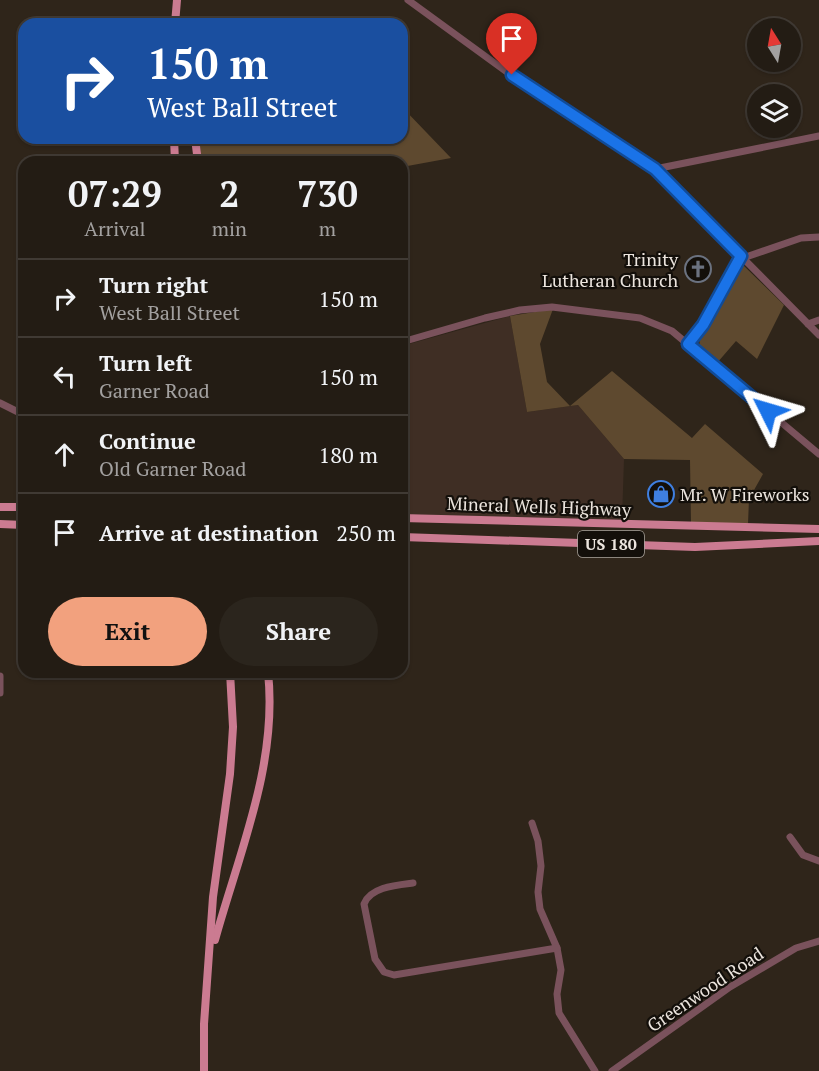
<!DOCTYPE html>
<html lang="en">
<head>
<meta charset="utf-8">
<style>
	:root { --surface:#231c14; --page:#2b251d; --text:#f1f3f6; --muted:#a3a1a0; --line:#403a34; --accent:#f2a17e }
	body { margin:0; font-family:"PT Serif",serif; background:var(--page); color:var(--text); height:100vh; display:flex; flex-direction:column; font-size:22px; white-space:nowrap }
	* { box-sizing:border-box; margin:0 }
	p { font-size:20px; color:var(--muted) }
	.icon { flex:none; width:33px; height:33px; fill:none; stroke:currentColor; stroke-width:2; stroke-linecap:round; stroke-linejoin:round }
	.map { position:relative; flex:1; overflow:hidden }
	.drawer { position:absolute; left:18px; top:156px; width:390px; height:522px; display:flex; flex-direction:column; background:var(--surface); border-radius:18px; box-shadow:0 2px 4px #0004,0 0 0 2px var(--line) }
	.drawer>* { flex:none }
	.top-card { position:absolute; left:18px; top:18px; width:390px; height:126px; border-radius:18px; box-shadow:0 2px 4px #0004,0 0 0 2px var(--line); background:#1a4fa0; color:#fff; overflow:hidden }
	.needle { width:39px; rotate:349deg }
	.fabs { position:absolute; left:747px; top:18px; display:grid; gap:12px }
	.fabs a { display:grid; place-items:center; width:54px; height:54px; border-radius:50%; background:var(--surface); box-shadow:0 2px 4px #0004,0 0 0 2px var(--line); font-size:30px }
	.pin { position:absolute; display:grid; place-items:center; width:51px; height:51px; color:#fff; margin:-62px -26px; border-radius:50% 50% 50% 0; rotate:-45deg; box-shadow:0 0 6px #0007 }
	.pin .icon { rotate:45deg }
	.me { position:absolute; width:66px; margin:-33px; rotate:310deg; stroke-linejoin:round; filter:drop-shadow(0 0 4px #0008) }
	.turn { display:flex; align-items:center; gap:21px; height:126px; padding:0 30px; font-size:27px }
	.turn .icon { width:78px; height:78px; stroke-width:2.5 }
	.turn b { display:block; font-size:42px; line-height:51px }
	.eta { display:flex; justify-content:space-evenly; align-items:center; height:102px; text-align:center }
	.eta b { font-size:36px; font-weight:700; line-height:42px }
	.cta { display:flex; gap:12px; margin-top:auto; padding:12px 30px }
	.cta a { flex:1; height:69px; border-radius:36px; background:var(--accent); color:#111; font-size:24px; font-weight:700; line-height:69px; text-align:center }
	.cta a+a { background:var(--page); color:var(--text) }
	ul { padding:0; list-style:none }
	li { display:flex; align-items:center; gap:18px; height:78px; padding:0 30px; border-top:2px solid var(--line) }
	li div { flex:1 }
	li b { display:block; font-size:22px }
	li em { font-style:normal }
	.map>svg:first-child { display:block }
	.industrial { fill:#3f2e24 }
	.green { fill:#5e492f }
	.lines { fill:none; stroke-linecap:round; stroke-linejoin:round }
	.minor { stroke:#7a525c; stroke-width:7 }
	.major { stroke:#cb7b91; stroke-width:8 }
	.route-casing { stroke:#114b97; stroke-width:15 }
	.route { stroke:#1a73e8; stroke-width:10 }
	.labels { text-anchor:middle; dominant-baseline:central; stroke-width:4.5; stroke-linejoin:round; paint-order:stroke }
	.shield { fill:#130f0a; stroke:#aba59e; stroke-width:1.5 }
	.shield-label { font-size:16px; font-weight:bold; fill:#ece5de }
	.poi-label { font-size:18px; fill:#ece5de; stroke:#130f0a; text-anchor:end }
	.street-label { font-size:18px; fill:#ece5de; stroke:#130f0a }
</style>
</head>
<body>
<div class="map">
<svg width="819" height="1071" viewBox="0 0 819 1071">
	<rect width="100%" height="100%" fill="#2f251a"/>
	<path class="industrial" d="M510,316L527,412L578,405L624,459L622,520L402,514V346Z"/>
	<g class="green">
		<path d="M402,107L451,158L402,167V162H202L199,138H402Z"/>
		<path d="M742,264L784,305L757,359L736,341L717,363L699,348L700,337Z"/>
		<path d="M553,309L540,344L547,382L570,406L612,371L692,438L705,424L763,474L749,499L748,524L691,523L690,460L624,459L578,405L527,412L510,316Z"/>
	</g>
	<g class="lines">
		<g class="minor">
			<path d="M408,0L511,75L655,169L819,335"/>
			<path d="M655,169L819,136"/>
			<path d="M743,258L801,238L819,237"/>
			<path d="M808,324L819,320"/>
			<path d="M402,342L485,318L520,310L552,307L640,318L672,331L819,454"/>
			<path d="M688,344L703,325L741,256"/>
			<path d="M0,403L24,415"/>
			<path d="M0,676V693"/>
			<path d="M532,823L538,841L541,866L538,892L540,909L557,948L561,970L557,994L559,1013L595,1071"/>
			<path d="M790,837L803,855L819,861"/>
			<path d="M413,883C397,885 370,887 364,904L375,959L384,972L394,975L557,948"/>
			<path d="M612,1071L730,987L796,948L819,941"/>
		</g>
		<g class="major">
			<path d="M175,24L177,0"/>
			<path d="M174,138L175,162"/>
			<path d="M195,138L198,162"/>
			<path d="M0,507H24"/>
			<path d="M402,518L819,529"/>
			<path d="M0,524L24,525"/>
			<path d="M402,537L695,547L819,541"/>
			<path d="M215,940C239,853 278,764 268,672"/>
			<path d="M204,1071V1024L213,897L230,774L233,727L230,672"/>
		</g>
	</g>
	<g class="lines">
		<defs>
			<path id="route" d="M512,75L655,169L741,256L703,325L688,344L768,411"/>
		</defs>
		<use href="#route" class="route-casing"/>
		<use href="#route" class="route"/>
	</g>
	<defs>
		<symbol id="church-ring" viewBox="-11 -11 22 22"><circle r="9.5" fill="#130f0a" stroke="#6b7280" stroke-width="1.5"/><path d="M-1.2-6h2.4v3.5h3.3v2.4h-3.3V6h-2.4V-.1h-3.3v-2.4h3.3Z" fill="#6b7280"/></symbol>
		<symbol id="shop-ring" viewBox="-11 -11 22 22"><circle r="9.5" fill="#130f0a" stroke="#3f7fe0" stroke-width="1.5"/><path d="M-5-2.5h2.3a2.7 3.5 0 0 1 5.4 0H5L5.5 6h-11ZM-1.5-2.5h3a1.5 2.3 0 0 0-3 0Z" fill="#3f7fe0"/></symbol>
	</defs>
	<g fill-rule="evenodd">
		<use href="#church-ring" x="683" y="254" width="30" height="30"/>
		<use href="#shop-ring" x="646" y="479" width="30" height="30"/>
	</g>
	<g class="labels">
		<rect class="shield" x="578" y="531" width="66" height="26" rx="4.5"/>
		<g class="shield-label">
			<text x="611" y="544">US 180</text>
		</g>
		<g class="poi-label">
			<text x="678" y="259">Trinity<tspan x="678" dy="21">Lutheran Church</tspan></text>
			<text x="680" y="494" text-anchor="start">Mr. W Fireworks</text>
		</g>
		<g class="street-label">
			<text transform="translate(539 506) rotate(2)">Mineral Wells Highway</text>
			<text transform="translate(705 989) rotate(-34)">Greenwood Road</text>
		</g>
	</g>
</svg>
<div class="fabs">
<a><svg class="needle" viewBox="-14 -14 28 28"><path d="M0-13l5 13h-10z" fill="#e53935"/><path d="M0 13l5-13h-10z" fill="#a3a1a0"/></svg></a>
<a><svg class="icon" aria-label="layers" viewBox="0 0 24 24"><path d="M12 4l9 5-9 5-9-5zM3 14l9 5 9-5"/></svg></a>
</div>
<div class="pin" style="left:512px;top:75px;background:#d93025"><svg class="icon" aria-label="arrive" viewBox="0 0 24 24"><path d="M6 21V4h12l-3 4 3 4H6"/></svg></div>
<svg class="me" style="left:768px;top:411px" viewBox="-20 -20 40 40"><path d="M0-17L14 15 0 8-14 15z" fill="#1a73e8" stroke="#fff" stroke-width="4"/></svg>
<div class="top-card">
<div class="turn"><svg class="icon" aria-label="right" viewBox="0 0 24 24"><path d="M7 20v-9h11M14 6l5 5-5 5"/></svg><div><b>150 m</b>West Ball Street</div></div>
</div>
<section class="drawer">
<div class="eta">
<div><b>07:29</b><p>Arrival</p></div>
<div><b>2</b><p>min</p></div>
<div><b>730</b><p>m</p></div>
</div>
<ul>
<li><svg class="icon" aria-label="right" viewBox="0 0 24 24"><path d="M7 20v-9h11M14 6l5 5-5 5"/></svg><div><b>Turn right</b><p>West Ball Street</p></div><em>150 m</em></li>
<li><svg class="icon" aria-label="left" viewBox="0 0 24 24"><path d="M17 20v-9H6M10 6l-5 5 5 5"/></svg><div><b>Turn left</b><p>Garner Road</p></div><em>150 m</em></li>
<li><svg class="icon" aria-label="ahead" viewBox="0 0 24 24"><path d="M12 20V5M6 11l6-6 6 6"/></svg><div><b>Continue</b><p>Old Garner Road</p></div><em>180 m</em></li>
<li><svg class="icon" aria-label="arrive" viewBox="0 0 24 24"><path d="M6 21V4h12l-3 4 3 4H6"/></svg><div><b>Arrive at destination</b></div><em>250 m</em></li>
</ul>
<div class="cta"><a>Exit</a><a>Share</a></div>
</section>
</div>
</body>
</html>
